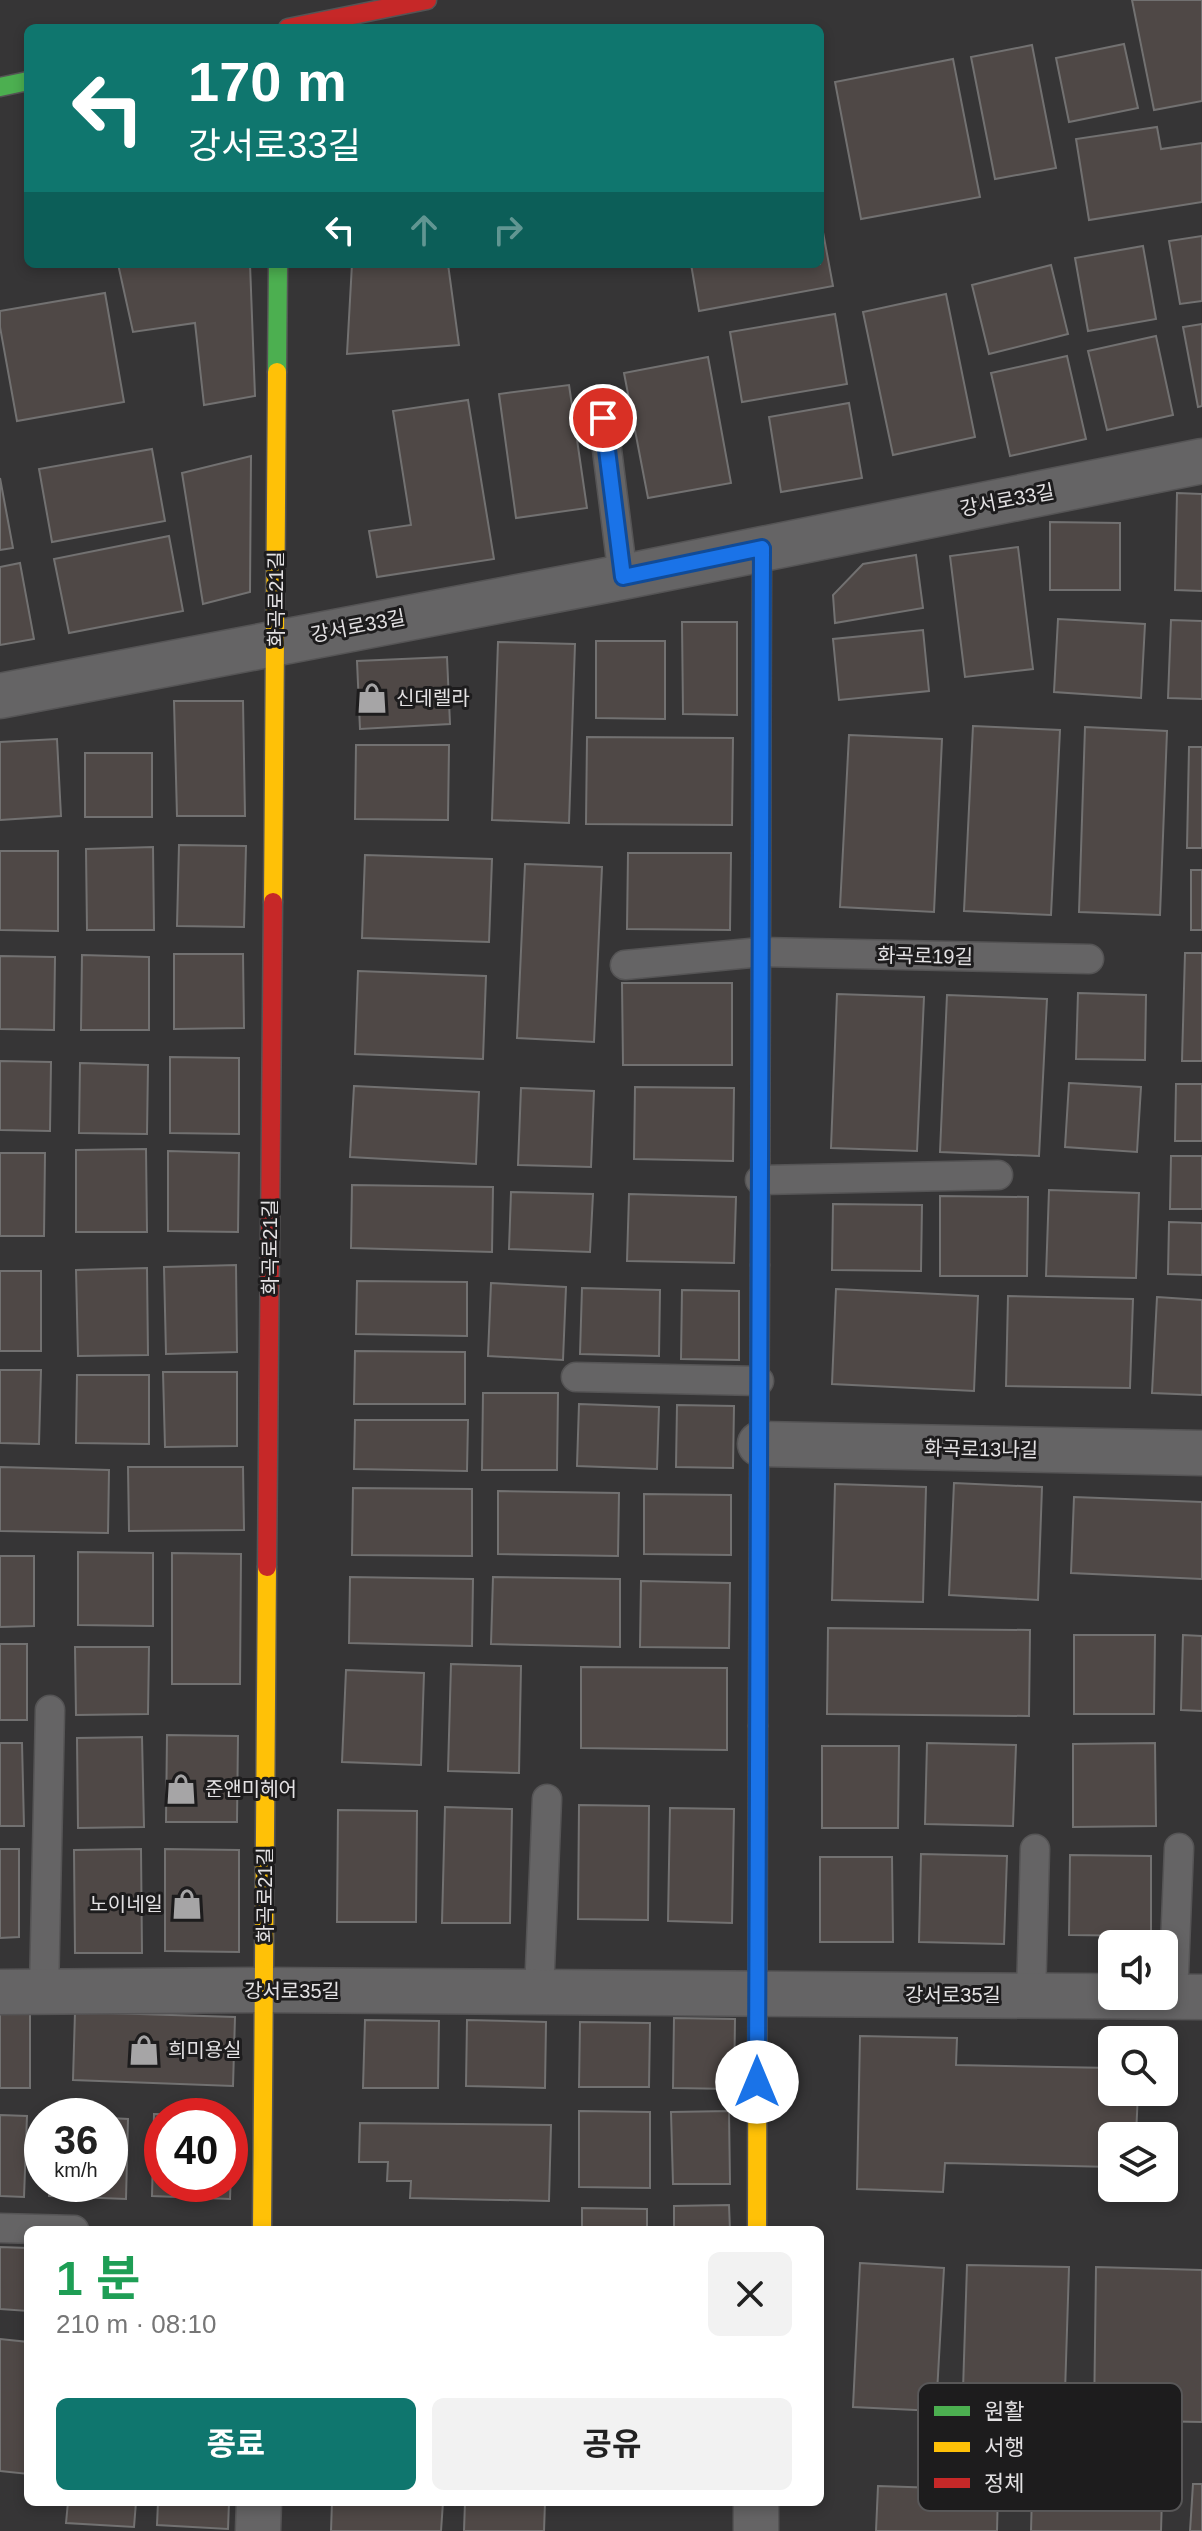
<!DOCTYPE html>
<html lang="ko">
<head>
<meta charset="utf-8">
<style>
	:root { --surface:#fff; --page:#f2f2f2; --text:#222; --muted:#767676; --accent:#0f766e }
	body { margin:0; font-family:Arial,"Noto Sans KR",sans-serif; background:var(--page); color:var(--text); height:100vh; display:flex; flex-direction:column; font-size:30px; white-space:nowrap }
	* { box-sizing:border-box; margin:0 }
	p { font-size:26px; color:var(--muted) }
	.icon { flex:none; width:44px; height:44px; fill:none; stroke:currentColor; stroke-width:2; stroke-linecap:round; stroke-linejoin:round }
	.map { position:relative; flex:1; overflow:hidden }
	.side { position:absolute; left:24px; top:2226px; width:800px; height:280px; display:flex; flex-direction:column; background:var(--surface); border-radius:12px; box-shadow:0 4px 12px #0003 }
	.side>* { flex:none }
	.top-card { position:absolute; left:24px; top:24px; width:800px; height:244px; border-radius:12px; box-shadow:0 4px 12px #0003; background:#0f766e; color:#fff; overflow:hidden }
	.controls { position:absolute; left:1098px; top:1930px; display:grid; gap:16px }
	.controls a { display:grid; place-items:center; width:80px; height:80px; border-radius:12px; background:var(--surface); box-shadow:0 4px 12px #0003; font-size:40px }
	.speed { position:absolute; left:24px; top:2098px; display:flex; gap:16px; font-size:40px; font-weight:700; text-align:center }
	.speed>* { display:grid; place-content:center; width:104px; height:104px; border-radius:50%; background:var(--surface); box-shadow:0 4px 12px #0003; line-height:1 }
	.speed small { font-size:20px; font-weight:400 }
	.speed .limit { border:12px solid #d22; background:#fff; color:#111 }
	.pin { position:absolute; display:grid; place-items:center; width:68px; height:68px; color:#fff; margin:-34px; border:4px solid #fff; border-radius:50%; box-shadow:0 2px 8px #0007 }
	.me { position:absolute; width:88px; margin:-44px; rotate:0deg; stroke-linejoin:round; filter:drop-shadow(0 0 6px #0008) }
	.turn { display:flex; align-items:center; gap:28px; height:168px; padding:0 32px; font-size:36px }
	.turn .icon { width:104px; height:104px; stroke-width:2.5 }
	.turn b { display:block; font-size:56px; line-height:68px }
	.lanes { display:flex; align-items:center; height:76px; padding:0 32px; background:#0003; justify-content:center; gap:40px; direction:ltr }
	.lanes .off { opacity:.35 }
	.round { display:grid; place-items:center; flex:none; width:84px; height:84px; border-radius:12px; background:var(--page) }
	.head { display:flex; align-items:center; justify-content:space-between; height:136px; padding:0 32px }
	h1 { font-size:48px; font-weight:700; line-height:60px; color:#1e9e55 }
	.primary-button { display:flex; gap:16px; margin-top:auto; padding:16px 32px }
	.primary-button a { flex:1; height:92px; border-radius:12px; background:var(--accent); color:#fff; font-size:32px; font-weight:700; line-height:92px; text-align:center }
	.primary-button a+a { background:var(--page); color:var(--text) }
	.map>svg:first-child { display:block }
	.building { fill:#4f4846; stroke:#727171; stroke-width:2; fill-rule:evenodd }
	.lines { fill:none; stroke-linecap:round; stroke-linejoin:round }
	.lane-casing { stroke:#555455; stroke-width:31 }
	.street-casing { stroke:#555455; stroke-width:47 }
	.fast-casing { stroke:#555455; stroke-width:21 }
	.slow-casing { stroke:#555455; stroke-width:21 }
	.jam-casing { stroke:#555455; stroke-width:21 }
	.lane { stroke:#656465; stroke-width:28 }
	.street { stroke:#656465; stroke-width:44 }
	.fast { stroke:#4caf50; stroke-width:18 }
	.slow { stroke:#ffc107; stroke-width:18 }
	.jam { stroke:#c62828; stroke-width:18 }
	.route-casing { stroke:#114b97; stroke-width:20 }
	.route { stroke:#1a73e8; stroke-width:14 }
	.labels { text-anchor:middle; dominant-baseline:central; stroke-width:6; stroke-linejoin:round; paint-order:stroke }
	.street-label { font-size:20px; fill:#e3e1e3; stroke:#1d1c1d }
	.poi-label { font-size:20px; fill:#e3e1e3; stroke:#1d1c1d; text-anchor:start }
	.key { fill:#1d1c1d; stroke:#585758; stroke-width:2 }
	.key-label { font-size:22px; fill:#e3e1e3 }
</style>
</head>
<body>
<div class="map">
<svg width="1202" height="2531" viewBox="0 0 1202 2531">
	<rect width="100%" height="100%" fill="#363536"/>
	<g class="building">
		<path d="M1132,0H1202V101L1154,110Z"/>
		<path d="M1124,44L1138,108L1069,122L1056,58Z"/>
		<path d="M1032,45L1056,168L995,179L971,57Z"/>
		<path d="M953,59L980,197L861,219L835,82Z"/>
		<path d="M1157,127L1161,149L1202,143V202L1089,220L1076,139Z"/>
		<path d="M820,216L833,286L699,311L691,264H820Z"/>
		<path d="M1202,236V301L1180,304L1169,241Z"/>
		<path d="M1143,246L1156,319L1088,331L1075,258Z"/>
		<path d="M118,264H250L255,396L204,405L195,323L133,332Z"/>
		<path d="M352,264H448L459,345L347,354Z"/>
		<path d="M1051,265L1068,334L989,354L972,285Z"/>
		<path d="M105,293L124,402L17,421L0,327V311Z"/>
		<path d="M946,294L975,437L893,455L863,312Z"/>
		<path d="M835,314L847,384L742,402L730,332Z"/>
		<path d="M1202,324V406L1198,407L1183,327Z"/>
		<path d="M1156,336L1173,415L1107,430L1088,351Z"/>
		<path d="M1067,356L1086,439L1010,456L991,373Z"/>
		<path d="M708,357L731,483L648,498L624,373Z"/>
		<path d="M569,385L587,508L516,518L499,394Z"/>
		<path d="M468,400L494,559L377,577L369,531L411,525L393,411Z"/>
		<path d="M849,403L862,478L781,492L769,417Z"/>
		<path d="M152,449L165,521L52,542L39,469Z"/>
		<path d="M251,456L250,592L203,604L182,473Z"/>
		<path d="M0,478L13,548L0,550Z"/>
		<path d="M1177,493L1202,494V591L1175,590Z"/>
		<path d="M1050,522L1120,523V590H1050Z"/>
		<path d="M169,536L183,611L69,633L54,559Z"/>
		<path d="M1018,547L1033,669L965,677L950,556Z"/>
		<path d="M916,555L923,608L835,623L833,595L863,564Z"/>
		<path d="M20,563L34,639L0,645V567Z"/>
		<path d="M1058,619L1145,624L1141,698L1054,692Z"/>
		<path d="M1171,620L1202,621V699L1168,698Z"/>
		<path d="M682,622H737V715L683,714Z"/>
		<path d="M923,630L929,691L839,700L833,639Z"/>
		<path d="M596,641H665V719L596,718Z"/>
		<path d="M498,642L575,644L569,823L492,820Z"/>
		<path d="M447,657L450,724L360,729L357,661Z"/>
		<path d="M174,701H243L245,816H177Z"/>
		<path d="M973,726L1060,730L1051,915L964,911Z"/>
		<path d="M1085,727L1167,731L1160,915L1079,912Z"/>
		<path d="M849,735L942,739L934,912L840,907Z"/>
		<path d="M587,737L733,738L732,825L586,824Z"/>
		<path d="M57,739L61,816L0,820V742Z"/>
		<path d="M356,745H449L448,820L355,819Z"/>
		<path d="M1189,747H1202V848H1187Z"/>
		<rect x="85" y="753" width="67" height="64"/>
		<path d="M179,845L246,846L244,927L177,926Z"/>
		<path d="M153,847L154,930H87L86,849Z"/>
		<path d="M0,851H58V931L0,930Z"/>
		<path d="M628,853H731L730,930L627,929Z"/>
		<path d="M365,855L492,859L489,942L362,938Z"/>
		<path d="M525,864L602,867L594,1042L517,1038Z"/>
		<rect x="1191" y="870" width="11" height="60"/>
		<path d="M1185,953H1202V1061H1182Z"/>
		<path d="M174,954H243L244,1028L174,1029Z"/>
		<path d="M82,955L149,957V1030H81Z"/>
		<path d="M0,956L55,957L54,1030L0,1029Z"/>
		<path d="M358,971L486,976L483,1059L355,1054Z"/>
		<path d="M622,983H732V1065H623Z"/>
		<path d="M1078,993L1146,995L1145,1060L1076,1059Z"/>
		<path d="M837,994L924,997L917,1151L831,1148Z"/>
		<path d="M947,995L1047,999L1039,1156L940,1152Z"/>
		<path d="M170,1057L239,1058V1134L170,1133Z"/>
		<path d="M0,1061L51,1062L50,1131L0,1130Z"/>
		<path d="M80,1063L148,1065L147,1134L79,1133Z"/>
		<path d="M1069,1083L1141,1087L1137,1152L1065,1147Z"/>
		<path d="M1176,1084H1202V1141H1175Z"/>
		<path d="M354,1086L479,1092L476,1164L350,1157Z"/>
		<path d="M635,1087L734,1088L733,1161L634,1159Z"/>
		<path d="M521,1088L594,1091L591,1167L518,1165Z"/>
		<path d="M146,1149L147,1232H76V1150Z"/>
		<path d="M168,1151L239,1153L238,1232L168,1231Z"/>
		<path d="M0,1153H45L44,1236H0Z"/>
		<path d="M1171,1156H1202V1209H1170Z"/>
		<path d="M352,1185L493,1187L492,1252L351,1248Z"/>
		<path d="M1049,1190L1139,1193L1136,1278L1046,1276Z"/>
		<path d="M511,1192L593,1194L590,1252L509,1249Z"/>
		<path d="M629,1194L736,1197L734,1263L627,1261Z"/>
		<path d="M940,1196L1028,1197L1027,1276H940Z"/>
		<path d="M833,1204L922,1205L921,1271L832,1270Z"/>
		<path d="M1169,1222L1202,1223V1275L1168,1274Z"/>
		<path d="M236,1265L237,1352L166,1354L164,1267Z"/>
		<path d="M147,1268L148,1355L78,1356L76,1270Z"/>
		<rect x="0" y="1271" width="41" height="80"/>
		<path d="M357,1281L467,1282V1336L356,1334Z"/>
		<path d="M491,1283L566,1287L563,1360L488,1356Z"/>
		<path d="M582,1288L660,1290L659,1356L580,1354Z"/>
		<path d="M836,1289L978,1296L974,1391L832,1384Z"/>
		<path d="M682,1290L739,1291V1360L681,1359Z"/>
		<path d="M1008,1296L1133,1299L1130,1388L1006,1386Z"/>
		<path d="M1157,1297L1202,1300V1395L1152,1393Z"/>
		<path d="M355,1351L465,1352V1404H354Z"/>
		<path d="M0,1370H41L39,1444L0,1443Z"/>
		<path d="M163,1372H237V1446L165,1447Z"/>
		<path d="M77,1375H149V1444L76,1443Z"/>
		<path d="M483,1393H558L557,1470H482Z"/>
		<path d="M579,1404L659,1407L657,1469L577,1466Z"/>
		<path d="M677,1405L734,1406L733,1468L676,1467Z"/>
		<path d="M355,1420H468L467,1471L354,1469Z"/>
		<path d="M0,1467L109,1470L108,1533L0,1531Z"/>
		<path d="M128,1467H243L244,1530L129,1531Z"/>
		<path d="M954,1483L1042,1487L1038,1600L949,1595Z"/>
		<path d="M835,1484L926,1487L923,1602L832,1600Z"/>
		<path d="M353,1488L472,1489V1556L352,1555Z"/>
		<path d="M498,1491L619,1493L618,1556L498,1554Z"/>
		<path d="M644,1494L731,1495V1555L644,1554Z"/>
		<path d="M1074,1497L1202,1502V1579L1071,1573Z"/>
		<path d="M78,1552L153,1553V1626L78,1625Z"/>
		<path d="M172,1553L241,1554L240,1684H172Z"/>
		<path d="M0,1556H34V1626L0,1627Z"/>
		<path d="M350,1577L473,1579L472,1646L349,1643Z"/>
		<path d="M493,1577L620,1579V1647L491,1644Z"/>
		<path d="M641,1581L730,1583L729,1648L640,1647Z"/>
		<path d="M828,1628L1030,1630L1029,1716L827,1714Z"/>
		<path d="M1074,1635H1155L1154,1714H1074Z"/>
		<path d="M1183,1635L1202,1636V1711L1181,1710Z"/>
		<rect x="0" y="1644" width="27" height="76"/>
		<path d="M75,1647H149L148,1714L76,1715Z"/>
		<path d="M451,1664L521,1666L519,1773L448,1771Z"/>
		<path d="M581,1667L727,1668V1750L581,1748Z"/>
		<path d="M346,1670L424,1673L421,1765L342,1762Z"/>
		<path d="M167,1735L238,1736L237,1822H166Z"/>
		<path d="M142,1737L144,1827L78,1828L77,1738Z"/>
		<path d="M0,1743H22L24,1826H0Z"/>
		<path d="M927,1743L1016,1745L1013,1826L925,1824Z"/>
		<path d="M1155,1743L1156,1826L1073,1827V1744Z"/>
		<path d="M822,1746H899L898,1828H822Z"/>
		<path d="M579,1805L649,1806L648,1920L578,1919Z"/>
		<path d="M445,1807L512,1809L510,1923H442Z"/>
		<path d="M670,1808L734,1809L732,1923L668,1921Z"/>
		<path d="M338,1810L417,1811L416,1922H337Z"/>
		<path d="M0,1849H19V1937L0,1938Z"/>
		<path d="M141,1849L142,1953H75L74,1850Z"/>
		<path d="M165,1849L239,1850V1952L165,1951Z"/>
		<path d="M921,1854L1007,1856L1004,1944L919,1942Z"/>
		<path d="M1070,1855L1151,1856V1936L1069,1935Z"/>
		<path d="M820,1857H892L893,1942H820Z"/>
		<path d="M75,2012L235,2017L233,2086L73,2080Z"/>
		<rect x="0" y="2013" width="30" height="75"/>
		<path d="M674,2018L735,2019L734,2089L673,2088Z"/>
		<path d="M365,2020L439,2021L438,2088H363Z"/>
		<path d="M467,2020L546,2022L545,2088L466,2086Z"/>
		<path d="M580,2022L650,2023L649,2087H579Z"/>
		<path d="M860,2036L957,2038L956,2065L1112,2068V2092H1138L1136,2136H1112V2167L945,2163L943,2192L857,2189Z"/>
		<path d="M579,2111L650,2112V2188L579,2187Z"/>
		<path d="M729,2111L730,2184H673L671,2112Z"/>
		<path d="M154,2114L233,2116L230,2199L152,2196ZM162,2116H230V2184H162Z"/>
		<path d="M0,2115L27,2116L24,2197L0,2196Z"/>
		<path d="M110,2118L128,2119L126,2199L49,2196V2184H110Z"/>
		<path d="M360,2123L551,2125L549,2201L410,2198L411,2181H387L388,2162H359Z"/>
		<path d="M729,2205L730,2230H674V2206Z"/>
		<path d="M582,2208L647,2209V2230H582Z"/>
		<path d="M0,2247L28,2248V2311L0,2309Z"/>
		<path d="M860,2263L944,2268L936,2411L853,2407Z"/>
		<path d="M967,2265L1069,2267L1064,2424L962,2421Z"/>
		<path d="M1096,2267L1202,2270V2422L1094,2420Z"/>
		<path d="M0,2339L28,2342V2474L0,2471Z"/>
		<path d="M1193,2484H1202V2531H1190Z"/>
		<path d="M878,2486L998,2490L997,2531H876Z"/>
		<path d="M1032,2493L1162,2497L1161,2531H1031Z"/>
		<path d="M68,2502H136L134,2527L66,2523Z"/>
		<path d="M158,2502H229L228,2529L157,2525Z"/>
		<path d="M332,2502H443L441,2531H331Z"/>
		<path d="M465,2502H545L544,2531H464Z"/>
	</g>
	<g class="lines">
		<defs>
			<g id="lane">
				<path d="M603,418L623,577"/>
				<path d="M625,965L761,952L1089,959"/>
				<path d="M760,1180L998,1175"/>
				<path d="M576,1377L759,1381"/>
				<path d="M44,1992L50,1710"/>
				<path d="M539,1992L547,1799"/>
				<path d="M1031,1996L1035,1849"/>
				<path d="M1173,1997L1179,1848"/>
				<path d="M0,2228L74,2230"/>
			</g>
			<g id="street">
				<path d="M0,696L623,577L1202,461"/>
				<path d="M760,1444L1202,1453"/>
				<path d="M0,1992L264,1990L1202,1997"/>
				<path d="M258,2531L259,2502"/>
				<path d="M756,2531V2502"/>
			</g>
			<g id="fast">
				<path d="M0,87L28,81"/>
				<path d="M277,372L278,264"/>
				<path d="M760,1265L762,548"/>
			</g>
			<g id="slow">
				<path d="M273,902L277,372"/>
				<path d="M262,2230L267,1567"/>
				<path d="M757,2230L758,1726"/>
			</g>
			<g id="jam">
				<path d="M288,28L427,0"/>
				<path d="M267,1567L273,902"/>
				<path d="M758,1726L760,1265"/>
			</g>
		</defs>
		<use href="#lane" class="lane-casing"/>
		<use href="#street" class="street-casing"/>
		<use href="#fast" class="fast-casing"/>
		<use href="#slow" class="slow-casing"/>
		<use href="#jam" class="jam-casing"/>
		<use href="#lane" class="lane"/>
		<use href="#street" class="street"/>
		<use href="#fast" class="fast"/>
		<use href="#slow" class="slow"/>
		<use href="#jam" class="jam"/>
	</g>
	<g class="lines">
		<defs>
			<path id="route" d="M603,418L623,577L762,548L757,2082"/>
		</defs>
		<use href="#route" class="route-casing"/>
		<use href="#route" class="route"/>
	</g>
	<defs>
		<symbol id="shop-bare" viewBox="-9 -9 18 18"><path d="M-5-2.5h2.3a2.7 3.5 0 0 1 5.4 0H5L5.5 6h-11ZM-1.5-2.5h3a1.5 2.3 0 0 0-3 0Z" fill="#a6a5a6" stroke="#1d1c1d" stroke-width="2.5" paint-order="stroke"/></symbol>
	</defs>
	<g fill-rule="evenodd">
		<use href="#shop-bare" x="350" y="676" width="44" height="44"/>
		<use href="#shop-bare" x="159" y="1767" width="44" height="44"/>
		<use href="#shop-bare" x="165" y="1882" width="44" height="44"/>
		<use href="#shop-bare" x="122" y="2028" width="44" height="44"/>
	</g>
	<g class="labels">
		<g class="street-label">
			<text transform="translate(1007 500) rotate(-11)">강서로33길</text>
			<text transform="translate(276 599) rotate(-90)">화곡로21길</text>
			<text transform="translate(358 626) rotate(-11)">강서로33길</text>
			<text transform="translate(925 956) rotate(1)">화곡로19길</text>
			<text transform="translate(270 1247) rotate(-90)">화곡로21길</text>
			<text transform="translate(981 1449) rotate(1)">화곡로13나길</text>
			<text transform="translate(265 1895) rotate(-90)">화곡로21길</text>
			<text x="292" y="1991">강서로35길</text>
			<text x="953" y="1995">강서로35길</text>
		</g>
		<g class="poi-label">
			<text x="396" y="698">신데렐라</text>
			<text x="205" y="1789">준앤미헤어</text>
			<text x="163" y="1904" text-anchor="end">노이네일</text>
			<text x="168" y="2050">희미용실</text>
		</g>
	</g>
	<rect x="918" y="2383" width="264" height="128" rx="12" class="key"/>
	<rect x="934" y="2406" width="36" height="10" fill="#4caf50"/>
	<rect x="934" y="2442" width="36" height="10" fill="#ffc107"/>
	<rect x="934" y="2478" width="36" height="10" fill="#c62828"/>
	<g class="key-label">
		<text x="984" y="2419">원활</text>
		<text x="984" y="2455">서행</text>
		<text x="984" y="2491">정체</text>
	</g>
</svg>
<div class="controls">
<a><svg class="icon" aria-label="sound" viewBox="0 0 24 24"><path d="M4 9h4l5-4v14l-5-4H4zM17 9q2 3 0 6"/></svg></a>
<a><svg class="icon" aria-label="search" viewBox="0 0 24 24"><circle cx="10" cy="10" r="6"/><path d="M15 15l6 6"/></svg></a>
<a><svg class="icon" aria-label="layers" viewBox="0 0 24 24"><path d="M12 4l9 5-9 5-9-5zM3 14l9 5 9-5"/></svg></a>
</div>
<div class="speed"><div>36<small>km/h</small></div><div class="limit">40</div></div>
<div class="pin" style="left:603px;top:418px;background:#d93025"><svg class="icon" aria-label="arrive" viewBox="0 0 24 24"><path d="M6 21V4h12l-3 4 3 4H6"/></svg></div>
<svg class="me" style="left:757px;top:2082px" viewBox="-20 -20 40 40"><circle r="19" fill="#fff"/><path d="M0-13L10 11 0 6-10 11z" fill="#1a73e8"/></svg>
<div class="top-card">
<div class="turn"><svg class="icon" aria-label="left" viewBox="0 0 24 24"><path d="M17 20v-9H6M10 6l-5 5 5 5"/></svg><div><b>170 m</b>강서로33길</div></div>
<div class="lanes"><svg class="icon" aria-label="left" viewBox="0 0 24 24"><path d="M17 20v-9H6M10 6l-5 5 5 5"/></svg><svg class="icon off" aria-label="ahead" viewBox="0 0 24 24"><path d="M12 20V5M6 11l6-6 6 6"/></svg><svg class="icon off" aria-label="right" viewBox="0 0 24 24"><path d="M7 20v-9h11M14 6l5 5-5 5"/></svg></div>
</div>
<section class="side">
<div class="head"><div><h1>1 분</h1><p>210 m · 08:10</p></div><a class="round"><svg class="icon" aria-label="close" viewBox="0 0 24 24"><path d="M6 6l12 12M18 6L6 18"/></svg></a></div>
<div class="primary-button"><a>종료</a><a>공유</a></div>
</section>
</div>
</body>
</html>
